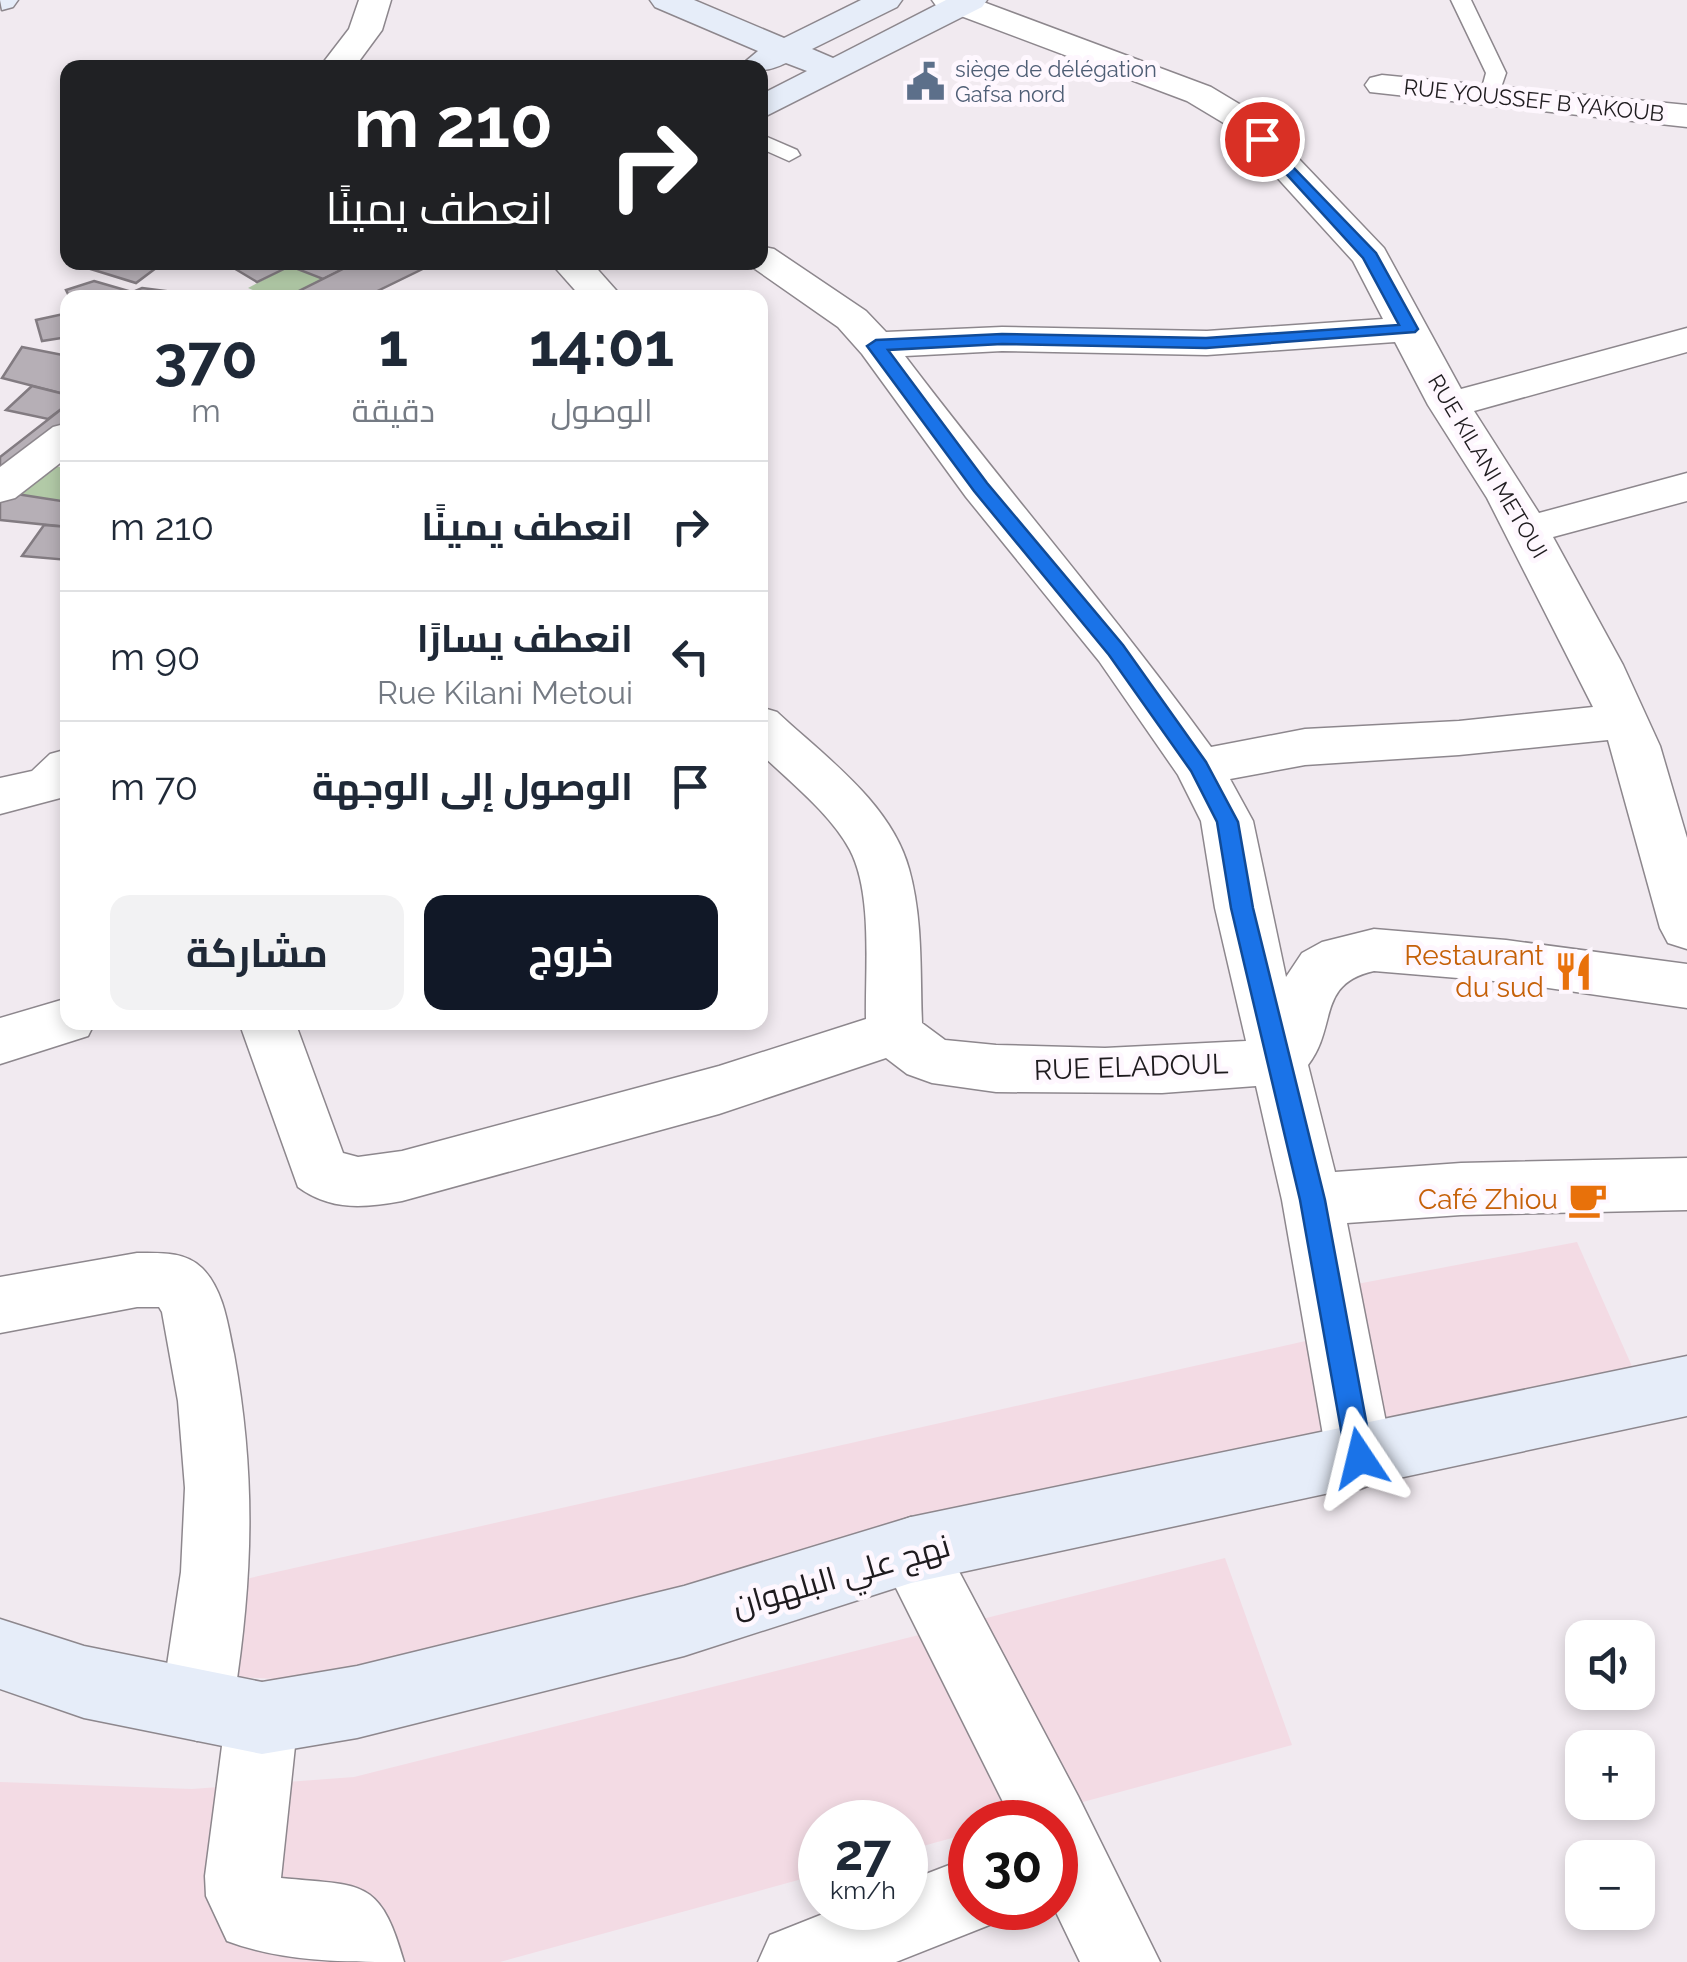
<!DOCTYPE html>
<html lang="ar">
<head>
<meta charset="utf-8">
<style>
	:root { --surface:#fff; --page:#f2f2f3; --text:#1f2937; --muted:#747a83; --line:#e0e1e3; --accent:#111827 }
	body { margin:0; font-family:Raleway,Cairo,sans-serif; background:var(--page); color:var(--text); direction:rtl; height:100vh; display:flex; flex-direction:column; font-size:38px; white-space:nowrap }
	* { box-sizing:border-box; margin:0 }
	p { font-size:32px; color:var(--muted) }
	.icon { flex:none; width:55px; height:55px; fill:none; stroke:currentColor; stroke-width:2; stroke-linecap:round; stroke-linejoin:round }
	.map { position:relative; flex:1; overflow:hidden; direction:ltr }
	.panel { position:absolute; left:60px; top:290px; width:708px; height:740px; display:flex; flex-direction:column; background:var(--surface); border-radius:20px; box-shadow:0 5px 15px #0003; direction:rtl }
	.panel>* { flex:none }
	.top-card { position:absolute; left:60px; top:60px; width:708px; height:210px; border-radius:20px; box-shadow:0 5px 15px #0003; direction:rtl; background:#202124; color:#fff; overflow:hidden }
	.buttons { position:absolute; left:1565px; top:1620px; display:grid; gap:20px }
	.buttons a { display:grid; place-items:center; width:90px; height:90px; border-radius:20px; background:var(--surface); box-shadow:0 5px 15px #0003; font-size:50px }
	.speed { position:absolute; left:798px; top:1800px; display:flex; gap:20px; font-size:50px; font-weight:700; text-align:center }
	.speed>* { display:grid; place-content:center; width:130px; height:130px; border-radius:50%; background:var(--surface); box-shadow:0 5px 15px #0003; line-height:1 }
	.speed small { font-size:25px; font-weight:400 }
	.speed .limit { border:15px solid #d22; background:#fff; color:#111 }
	.pin { position:absolute; display:grid; place-items:center; width:85px; height:85px; color:#fff; margin:-42px; border:5px solid #fff; border-radius:50%; box-shadow:0 2px 10px #0007 }
	.me { position:absolute; width:110px; margin:-55px; rotate:350deg; stroke-linejoin:round; filter:drop-shadow(0 0 8px #0008) }
	.turn { display:flex; align-items:center; gap:35px; height:210px; padding:0 50px; font-size:45px }
	.turn .icon { width:130px; height:130px; stroke-width:2.5 }
	.turn b { display:block; font-size:70px; line-height:85px }
	.eta { display:flex; justify-content:space-evenly; align-items:center; height:170px; text-align:center }
	.eta b { font-size:60px; font-weight:700; line-height:70px }
	.primary-button { display:flex; gap:20px; margin-top:auto; padding:20px 50px }
	.primary-button a { flex:1; height:115px; border-radius:20px; background:var(--accent); color:#fff; font-size:40px; font-weight:700; line-height:115px; text-align:center }
	.primary-button a+a { background:var(--page); color:var(--text) }
	ul { padding:0; list-style:none }
	li { display:flex; align-items:center; gap:30px; height:130px; padding:0 50px; border-top:2px solid var(--line) }
	li div { flex:1 }
	li b { display:block; font-size:38px }
	li em { font-style:normal }
	.map>svg:first-child { display:block }
	.commercial { fill:#f3dbe4 }
	.green { fill:#b2caa7 }
	.building { fill:#b6afb6; stroke:#827b81; stroke-width:2.5 }
	.lines { fill:none; stroke-linecap:round; stroke-linejoin:round }
	.lane-casing { stroke:#8d878d; stroke-width:3 }
	.street-casing { stroke:#8d878d; stroke-width:3 }
	.secondary-casing { stroke:#8d878d; stroke-width:3 }
	.lane { fill:#fff; fill-rule:evenodd }
	.street { fill:#fff; fill-rule:evenodd }
	.secondary { fill:#e6edf9; fill-rule:evenodd }
	.route { fill:#1a73e8; stroke:#114b97; stroke-width:2.5 }
	.labels { text-anchor:middle; dominant-baseline:central; stroke-width:10; stroke-linejoin:round; paint-order:stroke }
	.far-service-label { font-size:22px; fill:#4e5e75; stroke:#fef7fe; text-anchor:start }
	.far-street-label { font-size:22px; fill:#1e1b1e; stroke:#fef7fe }
	.food-label { font-size:28px; fill:#c56008; stroke:#fef7fe; text-anchor:end }
	.street-label { font-size:28px; fill:#1e1b1e; stroke:#fef7fe }
	.near-street-label { font-size:32px; fill:#1e1b1e; stroke:#fef7fe }
</style>
</head>
<body>
<div class="map">
<svg width="1687" height="1962" viewBox="0 0 1687 1962">
	<rect width="100%" height="100%" fill="#f1eaf0"/>
	<g class="commercial">
		<path d="M1577,1242L1635,1373L1386,1449L1357,1284Z"/>
		<path d="M1310,1340L1338,1450L378,1685L189,1674L241,1580Z"/>
		<path d="M1225,1558L1292,1745L1010,1822H970V1833L905,1851V1822H820V1874L500,1962H0V1782L192,1789L354,1777Z"/>
	</g>
	<g class="green">
		<path d="M290,266L323,279C290,296 283,303 248,288Z"/>
		<path d="M46,463L67,469V502L10,493Z"/>
	</g>
	<g class="building">
		<path d="M68,262H164L136,283Z"/>
		<path d="M336,262L347,267L323,279L290,266L257,282L227,264Z"/>
		<path d="M357,262H437L363,298H302L297,292Z"/>
		<path d="M94,281L132,292L119,298H70L66,290Z"/>
		<path d="M142,288L181,293L189,298H119Z"/>
		<path d="M68,313V337L42,341L36,320Z"/>
		<path d="M22,347L68,356V395L2,378Z"/>
		<path d="M32,386L68,395V404L48,419L6,410Z"/>
		<path d="M68,404V426L0,474V457Z"/>
		<path d="M10,493L68,502V527L0,520V501Z"/>
		<path d="M44,525L68,527V560L22,556Z"/>
	</g>
	<g class="lines">
		<defs>
			<g id="lane">
				<path d="M1451,0H1471L1506,73L1497,99H1483L1480,95L1486,73Z"/>
				<path d="M760,134L797,150L800,155L789,161L760,148Z"/>
			</g>
			<g id="street">
				<path d="M359,0H391L382,30L354,68H319L349,29Z"/>
				<path d="M932,0H978L1211,87L1256,114L1384,248L1461,389L1687,328V352L1474,411L1539,513L1687,473V501L1553,537L1623,665L1660,746L1687,838V949L1668,943L1660,928L1608,740L1459,755L1305,765L1230,779L1253,821L1286,977L1302,953L1322,942L1374,929L1506,940L1687,964V1008L1506,982L1374,971C1316,984 1338,1026 1308,1065L1335,1172L1461,1163L1687,1158V1210L1461,1215L1347,1223L1393,1458L1383,1480L1360,1489L1337,1480L1327,1458L1282,1200L1256,1086L1162,1093L996,1092L932,1083L907,1074L886,1058L719,1114L402,1201C364,1208 331,1211 298,1187L239,1022H295L343,1153L358,1157L402,1151L719,1066L866,1019C865,970 873,894 850,850C830,813 790,782 760,753V707L777,712C825,757 891,803 909,869C923,919 920,972 922,1023L945,1040L996,1045L1105,1048L1246,1041L1215,908L1201,821L1178,775L1099,661L966,497L862,354L838,327L745,262H760V246L774,249L866,311L886,332L1002,327L1207,331L1383,319L1353,261L1232,128L1187,101L937,7ZM1395,342L1428,405L1487,498L1593,707L1459,721L1305,729L1211,747C1114,613 1005,488 905,356L1002,351L1207,355Z"/>
				<path d="M1382,75L1687,105V127L1370,92L1365,85L1370,78Z"/>
				<path d="M550,262H591L623,298H582Z"/>
				<path d="M68,423V457L15,498L0,502V467L53,427Z"/>
				<path d="M68,749V796L0,814V778L32,771L50,754Z"/>
				<path d="M68,998V1022H95L88,1036L0,1064V1018Z"/>
				<path d="M137,1253C160,1253 185,1251 202,1268C224,1290 228,1326 234,1354C256,1475 253,1578 234,1699L237,1693L262,1682L287,1693L298,1718L281,1878C362,1886 380,1877 404,1962C344,1962 283,1962 227,1941L206,1896L205,1876L225,1723L222,1730L197,1741L172,1730L161,1705L181,1572L185,1488L178,1401L162,1312L159,1307H137L0,1333V1277Z"/>
				<path d="M911,1517L935,1526L1078,1796L1160,1962H1080L1054,1908L1055,1822H1013L877,1550L887,1526Z"/>
				<path d="M970,1857V1908H1003L997,1922L896,1962H758L770,1935L838,1908H905V1882Z"/>
			</g>
			<g id="secondary">
				<path d="M0,0H18L13,7L2,10Z"/>
				<path d="M650,0H694L784,38L861,0H902L897,7L812,49L833,58L946,0H987L982,7L760,119V95L807,71L786,63C771,70 756,75 746,61L758,51L655,7Z"/>
				<path d="M1687,1356V1416L911,1583L684,1656L357,1738L262,1754L84,1718L0,1689V1619L84,1646L262,1682L357,1666L684,1586L911,1517Z"/>
			</g>
		</defs>
		<use href="#lane" class="lane-casing"/>
		<use href="#street" class="street-casing"/>
		<use href="#secondary" class="secondary-casing"/>
		<use href="#lane" class="lane"/>
		<use href="#street" class="street"/>
		<use href="#secondary" class="secondary"/>
	</g>
	<path class="route" d="M1262,135L1376,253L1418,329L1415,332L1206,348L1002,344L888,350L987,483L1123,645L1206,762L1238,822L1253,908L1325,1200L1373,1458L1369,1467L1360,1471L1350,1467L1346,1458L1300,1200L1231,908L1217,822L1191,771L1109,655L974,491L867,346L876,340L1002,334L1206,338L1399,325L1363,258L1257,142V136Z"/>
	<defs>
		<symbol id="civic-bare" viewBox="-9 -9 18 18"><path d="M-.6-6.5H3V-4.5H.6V-3L4-1V1h2V6H-6V1h2V-1L-.6-3ZM-1.2 2.5V6h2.4V2.5Z" fill="#5c6f8a" stroke="#fef7fe" stroke-width="2.5" paint-order="stroke"/></symbol>
		<symbol id="restaurant-bare" viewBox="-9 -9 18 18"><path d="M-5-6h1v4h1v-4h1v4h1v-4h1v5L-1.5 .5V6h-2V.5L-5-1ZM5-6V6H3V1.5H1.5Q1.5-4 5-6Z" fill="#e8710a" stroke="#fef7fe" stroke-width="2.5" paint-order="stroke"/></symbol>
		<symbol id="cafe-bare" viewBox="-9 -9 18 18"><path d="M-5.5-4.5H6V0H3Q3 3.5 0 3.5H-2.5Q-5.5 3.5-5.5 0ZM3-3.2v2h1.7v-2ZM-6 4.5H4V6H-6Z" fill="#e8710a" stroke="#fef7fe" stroke-width="2.5" paint-order="stroke"/></symbol>
	</defs>
	<g fill-rule="evenodd">
		<use href="#civic-bare" x="898" y="54" width="55" height="55"/>
		<use href="#restaurant-bare" x="1546" y="944" width="55" height="55"/>
		<use href="#cafe-bare" x="1560" y="1172" width="55" height="55"/>
	</g>
	<g class="labels">
		<g class="far-service-label">
			<text x="955" y="69">siège de délégation<tspan x="955" dy="25">Gafsa nord</tspan></text>
		</g>
		<g class="far-street-label">
			<text transform="translate(1534 100) rotate(6)">RUE YOUSSEF B YAKOUB</text>
			<text transform="translate(1488 466) rotate(59)">RUE KILANI METOUI</text>
		</g>
		<g class="food-label">
			<text x="1544" y="955">Restaurant<tspan x="1544" dy="32">du sud</tspan></text>
			<text x="1558" y="1199">Café Zhiou</text>
		</g>
		<g class="street-label">
			<text transform="translate(1131 1067) rotate(-2)">RUE ELADOUL</text>
		</g>
		<g class="near-street-label">
			<text transform="translate(841 1575) rotate(-16)">نهج علي البلهوان</text>
		</g>
	</g>
</svg>
<div class="buttons">
<a><svg class="icon" aria-label="sound" viewBox="0 0 24 24"><path d="M4 9h4l5-4v14l-5-4H4zM17 9q2 3 0 6"/></svg></a>
<a>+</a>
<a>−</a>
</div>
<div class="speed"><div>27<small>km/h</small></div><div class="limit">30</div></div>
<div class="pin" style="left:1262px;top:139px;background:#d93025"><svg class="icon" aria-label="arrive" viewBox="0 0 24 24"><path d="M6 21V4h12l-3 4 3 4H6"/></svg></div>
<svg class="me" style="left:1360px;top:1458px" viewBox="-20 -20 40 40"><path d="M0-17L14 15 0 8-14 15z" fill="#1a73e8" stroke="#fff" stroke-width="4"/></svg>
<div class="top-card">
<div class="turn"><svg class="icon" aria-label="right" viewBox="0 0 24 24"><path d="M7 20v-9h11M14 6l5 5-5 5"/></svg><div><b>210 m</b>انعطف يمينًا</div></div>
</div>
<section class="panel">
<div class="eta">
<div><b>14:01</b><p>الوصول</p></div>
<div><b>1</b><p>دقيقة</p></div>
<div><b>370</b><p>m</p></div>
</div>
<ul>
<li><svg class="icon" aria-label="right" viewBox="0 0 24 24"><path d="M7 20v-9h11M14 6l5 5-5 5"/></svg><div><b>انعطف يمينًا</b></div><em>210 m</em></li>
<li><svg class="icon" aria-label="left" viewBox="0 0 24 24"><path d="M17 20v-9H6M10 6l-5 5 5 5"/></svg><div><b>انعطف يسارًا</b><p>Rue Kilani Metoui</p></div><em>90 m</em></li>
<li><svg class="icon" aria-label="arrive" viewBox="0 0 24 24"><path d="M6 21V4h12l-3 4 3 4H6"/></svg><div><b>الوصول إلى الوجهة</b></div><em>70 m</em></li>
</ul>
<div class="primary-button"><a>خروج</a><a>مشاركة</a></div>
</section>
</div>
</body>
</html>
